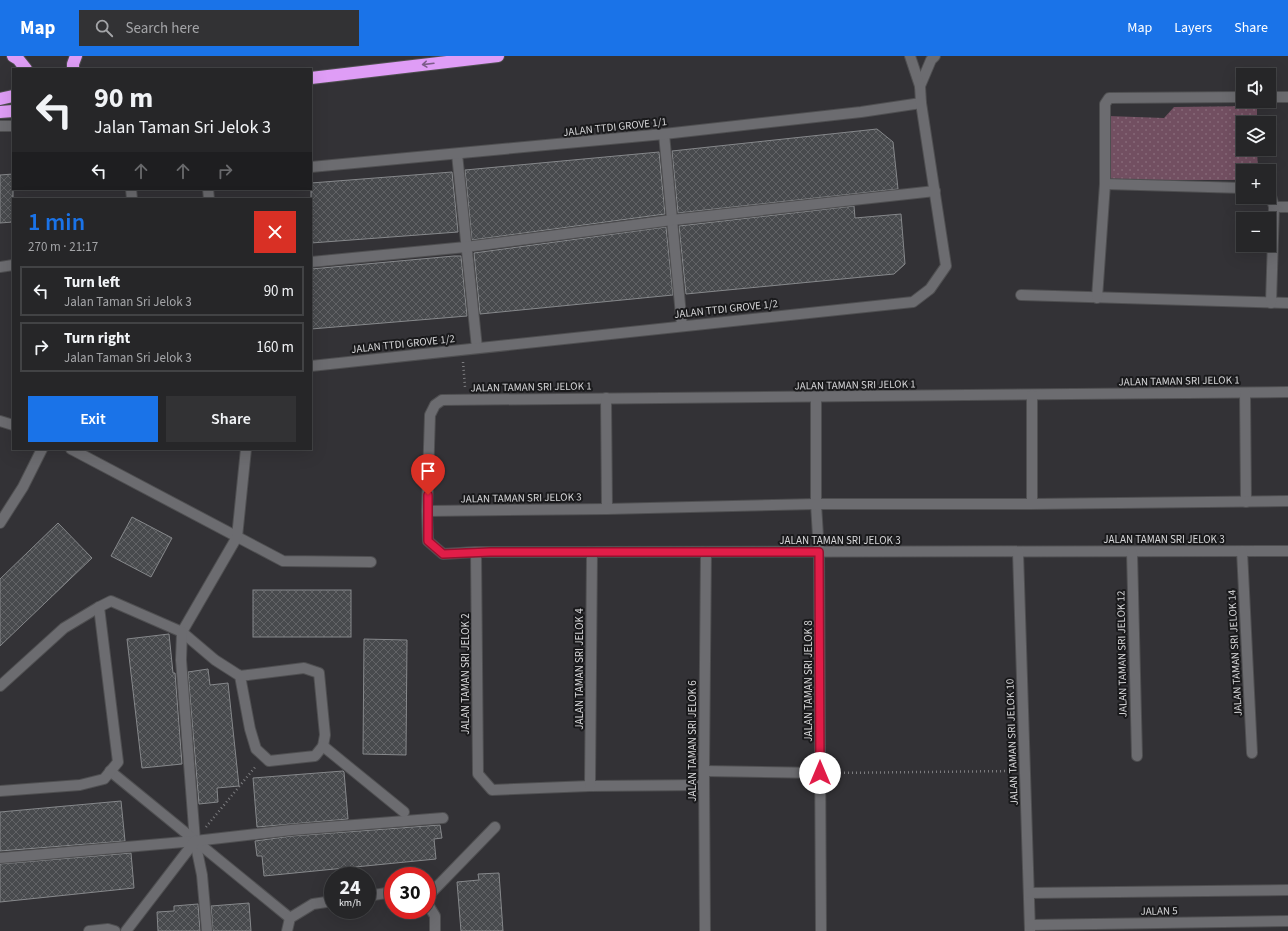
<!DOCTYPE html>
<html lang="en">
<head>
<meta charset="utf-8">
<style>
	:root { --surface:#262628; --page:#323234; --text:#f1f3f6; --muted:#a4a5a8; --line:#424345; --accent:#1a73e8 }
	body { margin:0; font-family:"Source Sans 3",sans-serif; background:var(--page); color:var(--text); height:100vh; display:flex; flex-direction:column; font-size:15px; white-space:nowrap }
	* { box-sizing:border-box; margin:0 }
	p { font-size:13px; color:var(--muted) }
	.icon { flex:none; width:22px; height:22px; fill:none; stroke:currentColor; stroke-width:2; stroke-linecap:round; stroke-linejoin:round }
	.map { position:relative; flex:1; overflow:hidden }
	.sheet { position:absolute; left:12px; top:142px; width:300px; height:252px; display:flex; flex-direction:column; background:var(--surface); border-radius:0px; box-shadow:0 4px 16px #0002,0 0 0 1px var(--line) }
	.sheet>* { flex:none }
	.hud { position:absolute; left:12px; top:12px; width:300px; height:122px; border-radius:0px; box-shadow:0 4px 16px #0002,0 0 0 1px var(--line); background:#262628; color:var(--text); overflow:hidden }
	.buttons { position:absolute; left:1236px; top:12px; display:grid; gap:8px }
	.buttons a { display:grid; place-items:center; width:40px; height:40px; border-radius:0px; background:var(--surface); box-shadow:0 4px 16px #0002,0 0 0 1px var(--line); font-size:20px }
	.speed { position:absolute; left:324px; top:811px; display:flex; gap:8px; font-size:20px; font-weight:700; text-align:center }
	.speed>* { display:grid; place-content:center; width:52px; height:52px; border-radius:50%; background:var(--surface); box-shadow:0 4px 16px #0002,0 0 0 1px var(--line); line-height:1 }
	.speed small { font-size:10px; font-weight:400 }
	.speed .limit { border:6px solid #d22; background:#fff; color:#111 }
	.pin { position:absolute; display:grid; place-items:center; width:34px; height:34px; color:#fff; margin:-41px -17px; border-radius:50% 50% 50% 0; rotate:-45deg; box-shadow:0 0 4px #0007 }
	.pin .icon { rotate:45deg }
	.me { position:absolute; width:44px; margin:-22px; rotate:0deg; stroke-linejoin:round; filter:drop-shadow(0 0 3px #0008) }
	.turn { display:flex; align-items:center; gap:14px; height:84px; padding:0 16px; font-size:18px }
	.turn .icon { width:52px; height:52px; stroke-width:2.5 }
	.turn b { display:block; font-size:28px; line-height:34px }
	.lanes { display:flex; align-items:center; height:38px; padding:0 16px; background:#0003; justify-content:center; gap:20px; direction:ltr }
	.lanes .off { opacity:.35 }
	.round { display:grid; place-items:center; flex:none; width:42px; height:42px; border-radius:0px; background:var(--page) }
	.head { display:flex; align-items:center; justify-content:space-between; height:68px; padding:0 16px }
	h1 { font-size:24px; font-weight:600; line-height:30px; color:var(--accent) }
	.action { display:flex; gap:8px; margin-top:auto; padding:8px 16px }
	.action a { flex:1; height:46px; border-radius:0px; background:var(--accent); color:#fff; font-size:16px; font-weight:600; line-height:46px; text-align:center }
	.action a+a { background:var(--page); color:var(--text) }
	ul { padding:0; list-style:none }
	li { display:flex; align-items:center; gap:12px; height:50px; margin:0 8px 6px; padding:0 8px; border:2px solid var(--line); border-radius:0px }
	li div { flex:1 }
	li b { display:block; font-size:15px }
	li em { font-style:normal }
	header { display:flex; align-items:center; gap:24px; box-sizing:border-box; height:56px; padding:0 20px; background:var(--accent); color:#fff }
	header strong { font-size:19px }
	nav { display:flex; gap:22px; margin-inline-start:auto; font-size:14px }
	.search { width:280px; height:36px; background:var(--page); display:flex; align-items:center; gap:10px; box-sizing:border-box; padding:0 14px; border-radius:0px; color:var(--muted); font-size:15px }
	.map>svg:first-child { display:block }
	.park { fill:url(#park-dots) }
	.building { fill:url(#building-cross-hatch); stroke:#86888b }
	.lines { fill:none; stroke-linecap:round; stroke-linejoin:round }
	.minor-casing { stroke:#4f4f51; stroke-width:12 }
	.highway-casing { stroke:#4f4f51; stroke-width:14 }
	.path { stroke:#7c7c7f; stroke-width:2.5; stroke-dasharray:1 3; stroke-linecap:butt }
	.minor { stroke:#6c6c70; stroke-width:10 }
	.highway { stroke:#df9df6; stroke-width:12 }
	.oneway { stroke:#7c5c89 }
	.route-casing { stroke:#92132f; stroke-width:10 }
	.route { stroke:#e11d48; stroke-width:7 }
	.labels { text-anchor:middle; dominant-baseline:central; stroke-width:4; stroke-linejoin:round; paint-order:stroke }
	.street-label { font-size:11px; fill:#d6d6d8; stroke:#1a1a1c }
</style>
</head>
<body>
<header>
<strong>Map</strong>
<div class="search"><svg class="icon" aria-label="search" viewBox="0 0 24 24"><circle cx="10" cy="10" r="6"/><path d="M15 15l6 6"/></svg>Search here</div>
<nav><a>Map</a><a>Layers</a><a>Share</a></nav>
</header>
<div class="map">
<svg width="1288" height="875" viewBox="0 0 1288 875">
	<defs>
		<pattern id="park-dots" width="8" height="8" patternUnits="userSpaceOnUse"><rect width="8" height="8" fill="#724f61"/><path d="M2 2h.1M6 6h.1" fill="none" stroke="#856877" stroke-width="1.8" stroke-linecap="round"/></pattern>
		<pattern id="building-cross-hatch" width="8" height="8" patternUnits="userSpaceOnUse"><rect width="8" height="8" fill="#484a4d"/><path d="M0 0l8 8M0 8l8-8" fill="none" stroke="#626366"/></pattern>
	</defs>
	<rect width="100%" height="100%" fill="#333236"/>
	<path class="park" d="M1257,50V67H1243V93H1257L1258,115H1243V124H1110L1108,60L1164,62L1174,51Z"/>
	<g class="building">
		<path d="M877,73L893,86L898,133L678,157L672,95Z"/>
		<path d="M659,96L665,158L472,184L465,114Z"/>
		<path d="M452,116L458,176L311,187V127Z"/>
		<path d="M13,118V166L0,167V119Z"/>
		<path d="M854,150L855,162L901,158L905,208L894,218L686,238L679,170Z"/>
		<path d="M666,171L673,239L480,258L474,197Z"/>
		<path d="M454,200H461L467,260L311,273V213Z"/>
		<path d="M132,461L172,482L151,521L111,500Z"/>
		<path d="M58,467L92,502L0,590V523Z"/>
		<rect x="253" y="534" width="98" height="47"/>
		<path d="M169,578L173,617H175L182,708L142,712L127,583Z"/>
		<path d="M364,583L407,584L406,699L363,698Z"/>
		<path d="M208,613L210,629L228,627L239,730L217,732L218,746L199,748L188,616Z"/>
		<path d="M343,715L344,716L348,763L257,771L253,722Z"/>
		<path d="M121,745L125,785L0,795V756Z"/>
		<path d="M440,769L442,782L434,783L436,803L264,820L262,800H257L255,785L292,780Z"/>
		<path d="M131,797L134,832L0,846V808Z"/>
		<path d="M499,817L503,875H461L457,826L479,824L478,818Z"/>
		<path d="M249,847L251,875H213L211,850Z"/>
		<path d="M198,848L200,875H158L157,856L174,855V850Z"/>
	</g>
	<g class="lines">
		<defs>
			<g id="minor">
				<path d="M920,30L931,4L935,0"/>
				<path d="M1269,41H1288"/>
				<path d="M0,70H13"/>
				<path d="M664,78L682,270"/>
				<path d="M457,98L477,292"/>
				<path d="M311,111L664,78L861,56L921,47"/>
				<path d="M1105,128L1243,132"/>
				<path d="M131,133L132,143"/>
				<path d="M208,133L209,143"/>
				<path d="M1269,138L1271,140L1274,151H1288"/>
				<path d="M311,206L466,191L672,164L935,135"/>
				<path d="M0,211L13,209"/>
				<path d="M1021,239L1288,247"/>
				<path d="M1097,242L1105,128V48L1109,42L1243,41"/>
				<path d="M1271,247L1274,151"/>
				<path d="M311,310L913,246L930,233L946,210L921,47L920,30L910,0"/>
				<path d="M1288,336L442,344L435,349L430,359L427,455L428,485L443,498L476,496H563L1288,495"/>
				<path d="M1245,337L1246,446"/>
				<path d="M816,341V448L819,496L821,875"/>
				<path d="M606,342L607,453"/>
				<path d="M0,365L13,369"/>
				<path d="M71,393L283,505L371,506"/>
				<path d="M1032,448V339"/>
				<path d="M427,455L607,453L816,448H1032L1288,445"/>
				<path d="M0,467L23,431L42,393"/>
				<path d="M1242,495L1252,697"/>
				<path d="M476,496L478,718L492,734L590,730L704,729"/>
				<path d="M1018,496L1030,875"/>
				<path d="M1132,496L1137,700"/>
				<path d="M240,620L304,612L319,617L325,679L323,690L315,700L269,705L256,693L250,673L240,620L215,604L182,576L237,481L246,393"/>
				<path d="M0,630L64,572L99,551L111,545L182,576L181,604L195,785L202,819L207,875"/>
				<path d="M323,690L404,756"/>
				<path d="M110,715L290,862"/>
				<path d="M704,715L820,717"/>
				<path d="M590,730L592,496"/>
				<path d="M0,735L80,729L104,723L118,706L99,551"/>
				<path d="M0,802L195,785L291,774L443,762"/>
				<path d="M1029,837L1288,834"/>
				<path d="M367,840L393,836"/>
				<path d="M427,841L495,771"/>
				<path d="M427,847L435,860V875"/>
				<path d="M1030,869L1288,865"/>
				<path d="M89,875L108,873L115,875"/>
				<path d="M126,875L195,785"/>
				<path d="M287,875L290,862L313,848L333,845"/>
				<path d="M705,875L704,715L706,496"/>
			</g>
			<g id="highway">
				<path d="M13,0L18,3L26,13"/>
				<path d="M73,13V8L76,0"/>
				<path d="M311,22L498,0"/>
				<path d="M0,43L13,40"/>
				<path d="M0,56L13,55"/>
			</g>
		</defs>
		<use href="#minor" class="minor-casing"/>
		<use href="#highway" class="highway-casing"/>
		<g class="path">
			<path d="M463,306L465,331"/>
			<path d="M832,717L1013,715"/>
			<path d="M206,771L256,710"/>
		</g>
		<use href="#minor" class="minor"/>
		<use href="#highway" class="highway"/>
	</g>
	<defs><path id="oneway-shaft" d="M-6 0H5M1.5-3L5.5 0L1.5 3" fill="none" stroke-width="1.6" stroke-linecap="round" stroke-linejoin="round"/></defs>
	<use class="oneway" href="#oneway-shaft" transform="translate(428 8) rotate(173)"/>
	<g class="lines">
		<defs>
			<path id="route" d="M428,439V485L443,498L490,496H819L820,717"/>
		</defs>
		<use href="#route" class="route-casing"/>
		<use href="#route" class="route"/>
	</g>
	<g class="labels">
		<g class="street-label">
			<text transform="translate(615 71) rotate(-6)">JALAN TTDI GROVE 1/1</text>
			<text transform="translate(726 253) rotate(-6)">JALAN TTDI GROVE 1/2</text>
			<text transform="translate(403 288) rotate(-6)">JALAN TTDI GROVE 1/2</text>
			<text transform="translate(1179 325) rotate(-1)">JALAN TAMAN SRI JELOK 1</text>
			<text transform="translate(855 329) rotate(-1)">JALAN TAMAN SRI JELOK 1</text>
			<text transform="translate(531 331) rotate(-1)">JALAN TAMAN SRI JELOK 1</text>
			<text transform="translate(521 442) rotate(-1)">JALAN TAMAN SRI JELOK 3</text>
			<text x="1164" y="483">JALAN TAMAN SRI JELOK 3</text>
			<text x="840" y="484">JALAN TAMAN SRI JELOK 3</text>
			<text transform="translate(1235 597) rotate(-93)">JALAN TAMAN SRI JELOK 14</text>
			<text transform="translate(1122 598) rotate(-91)">JALAN TAMAN SRI JELOK 12</text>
			<text transform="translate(579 613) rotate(-90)">JALAN TAMAN SRI JELOK 4</text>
			<text transform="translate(465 618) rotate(-90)">JALAN TAMAN SRI JELOK 2</text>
			<text transform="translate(808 625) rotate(-90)">JALAN TAMAN SRI JELOK 8</text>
			<text transform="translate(692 685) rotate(-90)">JALAN TAMAN SRI JELOK 6</text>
			<text transform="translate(1012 686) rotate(-92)">JALAN TAMAN SRI JELOK 10</text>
			<text transform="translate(1159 855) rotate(-1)">JALAN 5</text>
		</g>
	</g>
</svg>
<div class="buttons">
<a><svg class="icon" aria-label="sound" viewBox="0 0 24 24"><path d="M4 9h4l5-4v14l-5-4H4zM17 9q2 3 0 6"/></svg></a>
<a><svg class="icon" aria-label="layers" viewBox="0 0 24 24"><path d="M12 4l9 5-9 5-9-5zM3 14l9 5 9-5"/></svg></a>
<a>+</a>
<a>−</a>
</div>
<div class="speed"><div>24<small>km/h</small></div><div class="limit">30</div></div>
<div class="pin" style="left:428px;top:439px;background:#d93025"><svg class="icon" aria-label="arrive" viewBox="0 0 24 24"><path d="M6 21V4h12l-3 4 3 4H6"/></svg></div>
<svg class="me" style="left:820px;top:717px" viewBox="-20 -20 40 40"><circle r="19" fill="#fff"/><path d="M0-13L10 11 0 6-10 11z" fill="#e11d48"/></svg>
<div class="hud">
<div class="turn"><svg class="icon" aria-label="left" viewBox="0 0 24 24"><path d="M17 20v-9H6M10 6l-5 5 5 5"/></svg><div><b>90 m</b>Jalan Taman Sri Jelok 3</div></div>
<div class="lanes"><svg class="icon" aria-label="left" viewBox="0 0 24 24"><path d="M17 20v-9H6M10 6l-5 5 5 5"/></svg><svg class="icon off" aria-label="ahead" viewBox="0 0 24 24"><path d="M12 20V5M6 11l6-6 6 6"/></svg><svg class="icon off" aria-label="ahead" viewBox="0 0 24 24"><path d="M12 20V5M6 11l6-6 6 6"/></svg><svg class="icon off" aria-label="right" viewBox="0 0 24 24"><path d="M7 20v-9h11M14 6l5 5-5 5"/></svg></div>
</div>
<section class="sheet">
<div class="head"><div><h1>1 min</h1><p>270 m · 21:17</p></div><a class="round" style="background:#d93025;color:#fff"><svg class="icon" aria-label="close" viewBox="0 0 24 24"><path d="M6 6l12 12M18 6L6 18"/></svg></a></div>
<ul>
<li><svg class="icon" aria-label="left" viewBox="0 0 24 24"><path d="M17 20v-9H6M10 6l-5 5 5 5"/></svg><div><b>Turn left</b><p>Jalan Taman Sri Jelok 3</p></div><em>90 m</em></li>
<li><svg class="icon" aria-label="right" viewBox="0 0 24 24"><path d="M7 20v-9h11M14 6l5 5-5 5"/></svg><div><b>Turn right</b><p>Jalan Taman Sri Jelok 3</p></div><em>160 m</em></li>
</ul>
<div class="action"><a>Exit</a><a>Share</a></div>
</section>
</div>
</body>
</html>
